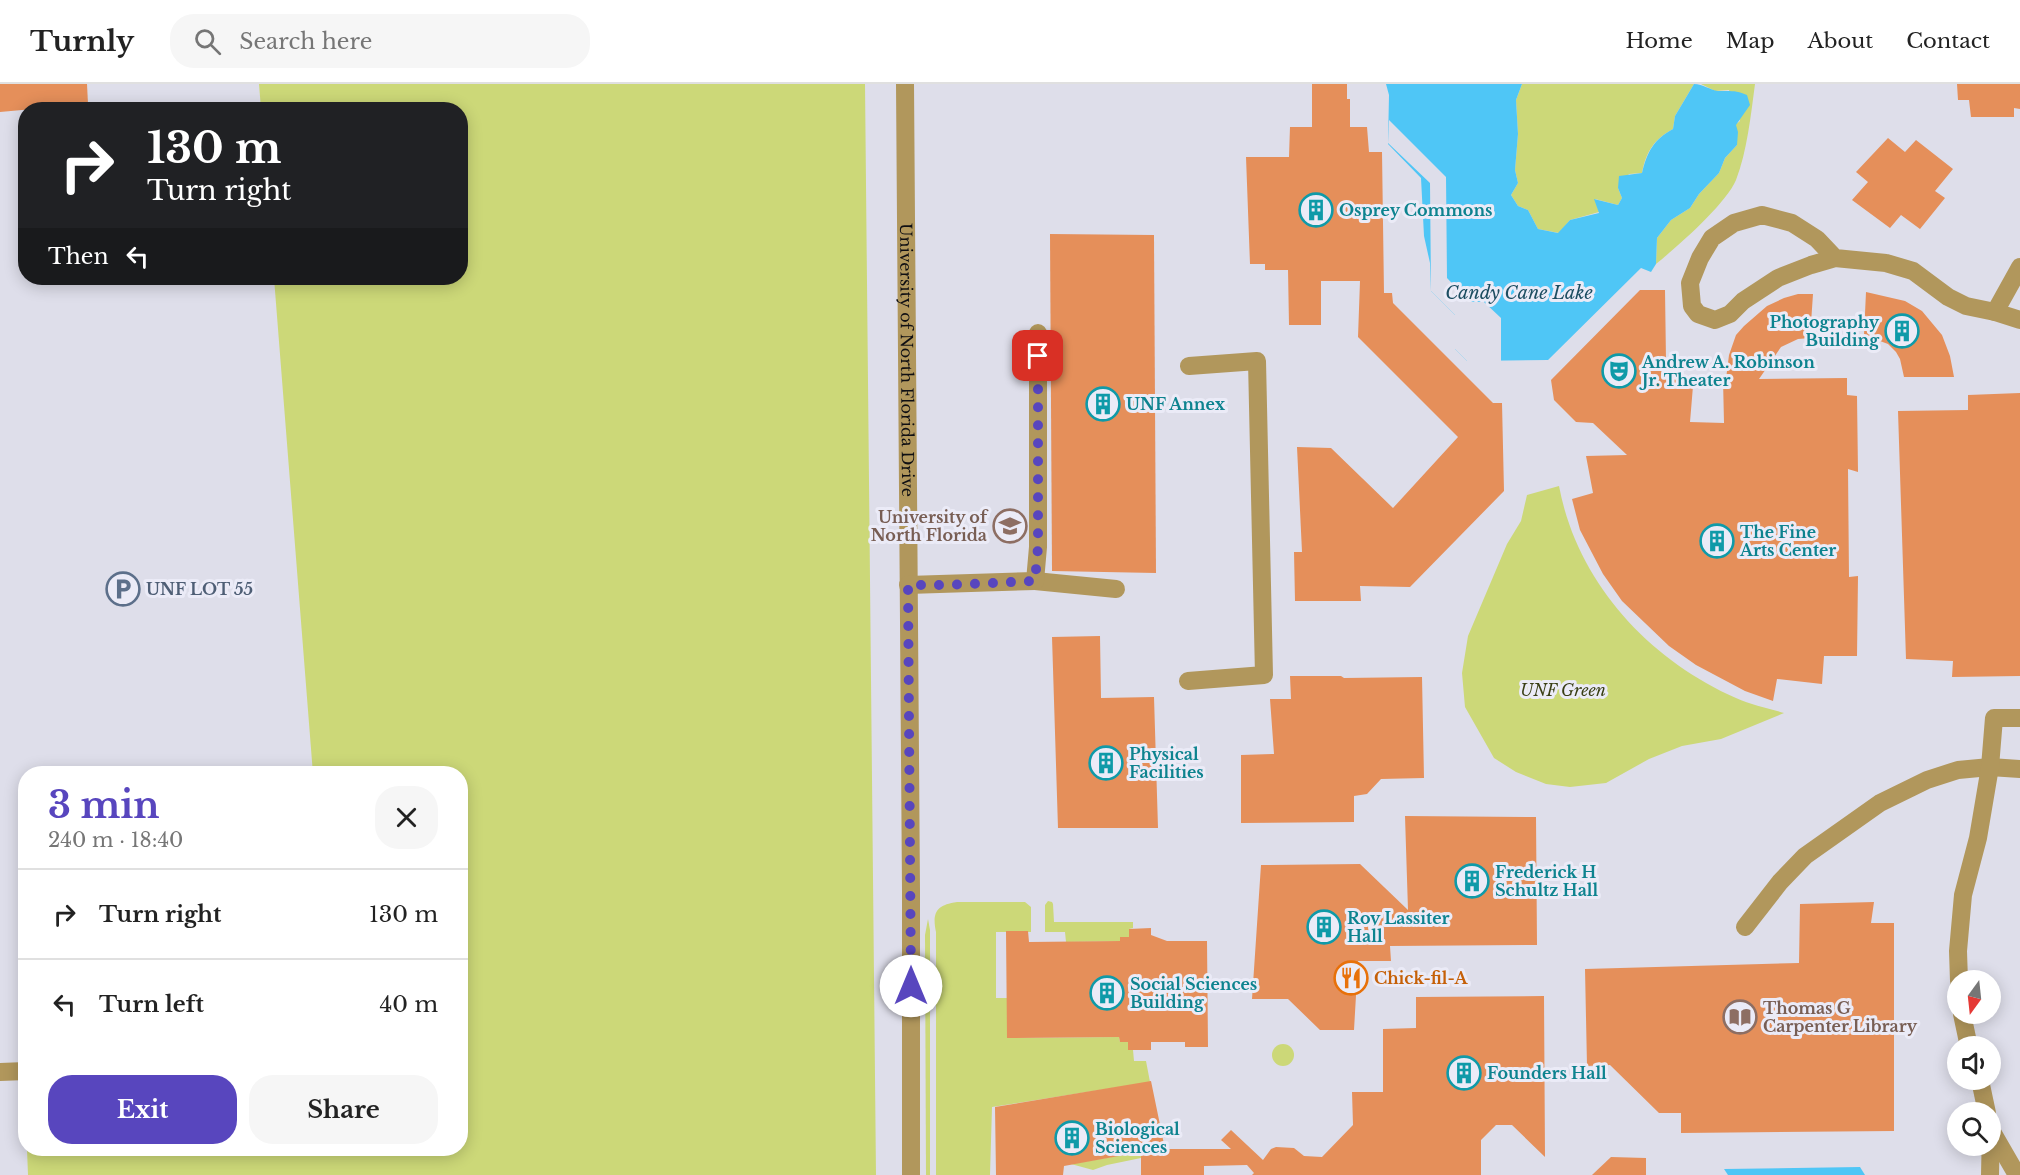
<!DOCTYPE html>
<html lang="en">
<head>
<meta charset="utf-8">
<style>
	:root { --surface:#fff; --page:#f6f6f6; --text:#222; --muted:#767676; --line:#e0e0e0; --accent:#5846be }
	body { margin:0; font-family:"Libre Baskerville",serif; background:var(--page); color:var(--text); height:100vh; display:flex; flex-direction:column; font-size:22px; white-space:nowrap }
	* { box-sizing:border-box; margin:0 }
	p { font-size:20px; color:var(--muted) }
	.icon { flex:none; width:33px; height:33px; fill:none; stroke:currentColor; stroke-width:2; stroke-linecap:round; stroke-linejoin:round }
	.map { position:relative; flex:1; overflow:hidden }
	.sheet { position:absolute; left:18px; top:682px; width:450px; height:390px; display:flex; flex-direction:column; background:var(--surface); border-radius:24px; box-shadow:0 3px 15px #0003 }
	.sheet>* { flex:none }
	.guide { position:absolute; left:18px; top:18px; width:450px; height:183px; border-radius:24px; box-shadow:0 3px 15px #0003; background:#202124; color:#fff; overflow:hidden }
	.needle { width:39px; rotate:195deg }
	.fabs { position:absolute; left:1947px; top:886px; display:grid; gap:12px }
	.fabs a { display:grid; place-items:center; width:54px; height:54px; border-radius:50%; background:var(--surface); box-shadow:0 3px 15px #0003; font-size:30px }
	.pin { position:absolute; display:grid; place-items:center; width:51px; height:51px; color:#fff; margin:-26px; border-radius:12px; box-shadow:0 3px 9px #0006 }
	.me { position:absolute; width:66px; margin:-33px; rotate:0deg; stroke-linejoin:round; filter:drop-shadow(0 0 4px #0008) }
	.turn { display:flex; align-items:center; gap:21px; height:126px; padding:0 30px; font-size:27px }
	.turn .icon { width:78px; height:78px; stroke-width:2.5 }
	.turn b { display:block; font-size:42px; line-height:51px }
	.then { display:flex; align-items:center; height:57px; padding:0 30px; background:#0003; gap:12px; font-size:22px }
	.round { display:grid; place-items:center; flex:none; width:63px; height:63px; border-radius:24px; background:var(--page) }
	.headline { display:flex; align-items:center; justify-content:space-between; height:102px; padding:0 30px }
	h1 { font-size:36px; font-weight:700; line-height:45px; color:var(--accent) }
	.primary-button { display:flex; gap:12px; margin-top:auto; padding:12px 30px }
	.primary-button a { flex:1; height:69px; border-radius:24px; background:var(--accent); color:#fff; font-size:24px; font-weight:700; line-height:69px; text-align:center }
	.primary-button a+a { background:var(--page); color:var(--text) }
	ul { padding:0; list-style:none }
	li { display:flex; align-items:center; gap:18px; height:90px; padding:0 30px; border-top:2px solid var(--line) }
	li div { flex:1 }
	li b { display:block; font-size:22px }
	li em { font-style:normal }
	header { display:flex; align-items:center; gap:36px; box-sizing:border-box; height:84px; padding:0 30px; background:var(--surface); border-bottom:2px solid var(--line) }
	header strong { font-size:28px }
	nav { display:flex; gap:33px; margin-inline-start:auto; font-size:21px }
	.search { width:420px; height:54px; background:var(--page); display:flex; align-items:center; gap:15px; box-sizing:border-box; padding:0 21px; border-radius:24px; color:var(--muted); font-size:22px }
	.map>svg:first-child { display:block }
	.green { fill:#ccd878 }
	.water { fill:#4fc6f6 }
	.pier { fill:#dedeea }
	.building { fill:#e58f5a }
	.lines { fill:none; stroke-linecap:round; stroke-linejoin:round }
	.minor { stroke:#b1975c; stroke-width:18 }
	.route { stroke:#5846be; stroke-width:10; stroke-dasharray:0 18 }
	.labels { text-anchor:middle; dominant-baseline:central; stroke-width:6; stroke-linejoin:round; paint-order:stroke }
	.culture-label { font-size:16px; font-weight:bold; fill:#0d838f; stroke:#ebebf7; text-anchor:start }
	.street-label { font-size:16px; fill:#0f0f13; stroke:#ebebf7 }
	.education-label { font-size:16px; font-weight:bold; fill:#785e54; stroke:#ebebf7; text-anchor:end }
	.service-label { font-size:16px; font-weight:bold; fill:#4e5e75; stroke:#ebebf7; text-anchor:start }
	.park-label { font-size:16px; font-style:italic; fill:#393e14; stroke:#ebebf7 }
	.food-label { font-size:16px; font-weight:bold; fill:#c56008; stroke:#ebebf7; text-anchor:start }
	.water-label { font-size:18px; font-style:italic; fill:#1c4d61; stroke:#ebebf7 }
</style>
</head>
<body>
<header>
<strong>Turnly</strong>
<div class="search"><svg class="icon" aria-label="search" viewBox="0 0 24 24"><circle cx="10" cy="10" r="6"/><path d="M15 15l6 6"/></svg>Search here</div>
<nav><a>Home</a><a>Map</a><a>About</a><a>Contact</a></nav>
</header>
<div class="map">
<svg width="2020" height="1091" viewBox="0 0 2020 1091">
	<rect width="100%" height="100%" fill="#dedeea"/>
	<g class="green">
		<path d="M259,0H865L876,1091H28L27,1065H460V690H313L274,194H460V26L261,25Z"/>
		<path d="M1522,0H1694L1675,32L1673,45C1654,55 1646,68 1642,89L1629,90L1618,104L1622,114L1618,121L1595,115L1599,128L1570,136L1559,149L1538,145L1528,126L1518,122L1511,111L1518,99L1515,86L1518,50L1516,16Z"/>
		<path d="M1701,0H1755C1751,30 1747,68 1736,96C1726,120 1677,163 1656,180L1657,154L1671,136L1690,124L1699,110L1719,89L1725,74L1737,61L1735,41L1740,37L1729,6L1715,7Z"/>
		<path d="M1559,402C1577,498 1648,575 1736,614C1751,621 1768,624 1784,629L1721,655L1682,662L1649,675L1606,699L1570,703L1546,700L1516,688L1494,674L1465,623L1462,589L1468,552L1507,460L1521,437L1527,411Z"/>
		<path d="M1048,817L1052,818L1053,820L1054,838H1133V844L1129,845V853H1120V857L1066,858L1065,848H1045V821Z"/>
		<path d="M957,818H1025L1031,823V848H996V914H1007V954L1119,953L1120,958H1128V966H1133L1134,977H1146L1150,998L992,1023L990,1091H936V848C932,829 936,821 957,818Z"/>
		<path d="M928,835L930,846V1091H926L925,851Z"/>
		<circle cx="1283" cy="971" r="11"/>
		<path d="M1141,1068V1074L1107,1081L1093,1086L1071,1080Z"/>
	</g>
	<g class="water">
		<path d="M1386,0H1522L1516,16L1518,50L1515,86L1518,99L1511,111L1518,122L1528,126L1538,145L1558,149L1570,136L1599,129L1594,115L1618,121L1622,114L1618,104L1619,92L1642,89C1647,68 1654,55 1673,45L1675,32L1694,0C1703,0 1710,6 1718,7C1729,7 1737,6 1747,11L1750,21L1736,41L1738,48L1737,61L1725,74L1719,89L1699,110L1690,124L1671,136L1657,154L1656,180L1651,188L1641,184L1548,276L1467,277L1455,265V231L1431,207L1430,179L1424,152L1421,94L1388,60L1389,11Z"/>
		<path d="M1860,1083L1865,1091H1728L1724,1085Z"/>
	</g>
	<path class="pier" d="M1389,36L1446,93L1447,194L1470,218H1484L1501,234V277H1467L1455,265V231L1431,207L1430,99L1388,59Z"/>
	<g class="building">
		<path d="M0,0H87L88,20L0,28Z"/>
		<path d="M1312,0H1347V15H1350V43H1367L1369,68H1382L1384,209H1392L1393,219L1493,319H1502L1504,407L1410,503L1360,502L1361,517H1295L1294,468H1302L1297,363L1331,364L1393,424L1458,353L1358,253L1360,197H1321V241H1289L1288,186H1265V180H1250L1246,73H1289L1290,43H1312Z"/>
		<path d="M1957,0H2020V25L2014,24V33H1971L1969,16H1958Z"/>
		<path d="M1888,54L1905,68L1916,56L1953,85L1935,107L1945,114L1920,145L1901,131L1890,144L1852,116L1868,98L1856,88Z"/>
		<path d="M1050,150L1154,151L1156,489L1052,487Z"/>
		<path d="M1640,206H1665L1666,277L1693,302L1690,338L1724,339L1723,295H1726L1729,271L1736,251L1744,242L1767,222L1784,214L1798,210H1813L1810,254L1798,255L1781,263L1759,295L1847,294V311L1857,312L1858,388L1848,385L1849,493L1858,492L1857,572H1824L1822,600L1777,595L1773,617L1745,607L1696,581L1669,562L1622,517L1603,490L1580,446L1572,415L1593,409L1586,372L1627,371L1593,339L1576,338L1554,316L1551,296Z"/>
		<path d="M1866,208L1905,217L1922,227L1942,251L1950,272L1954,293H1904L1900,275L1896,268L1888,260L1864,251Z"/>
		<path d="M2020,309V592L1952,593L1953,577L1906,575L1898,327L1968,326V311Z"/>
		<path d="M1100,552L1101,614L1154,613L1158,744H1058L1052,553Z"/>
		<path d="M1290,592H1341L1344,594L1422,593L1424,694L1381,695L1367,710L1354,712V738L1241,739V671L1274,670L1270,615H1291Z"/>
		<path d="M1405,732L1536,733L1537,861L1390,862L1391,877H1358L1354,946H1320L1288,915H1252L1261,781L1360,780L1408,826Z"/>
		<path d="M1874,818L1871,839H1894V1047L1681,1049V1029H1659L1610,981L1587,982L1585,885L1799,879L1800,820Z"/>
		<path d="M1151,844V851L1167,857H1207L1208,963H1185V958H1151V966H1128V958H1120L1119,953L1007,954L1006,847H1028L1029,858L1120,857V853H1129V845Z"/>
		<path d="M1544,912L1545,1073L1512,1041H1496L1481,1056V1091H1252L1254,1089L1247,1081L1204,1082V1091H1141V1068L1064,1082L1063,1091H996L995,1023L1151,997L1165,1065H1231L1221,1056L1231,1046L1263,1076L1271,1065L1276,1063L1294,1064L1304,1072L1322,1073L1353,1041L1352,1008H1383V945L1416,944V913Z"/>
		<path d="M1611,1073L1646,1074V1091H1592Z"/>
	</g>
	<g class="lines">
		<g class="minor">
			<path id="s1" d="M905,0L911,807V1091"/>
			<path d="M1835,174L1817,155L1792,139L1762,131L1734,139L1712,154L1700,174L1690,199L1692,222L1698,230L1715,236L1730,230L1743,217L1778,194L1811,181L1835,174L1886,179L1913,187L1948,213L1966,222L1995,228"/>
			<path d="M2020,183L1995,228L2020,236"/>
			<path d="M1035,497L1116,505"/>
			<path d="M908,501L1035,497L1038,463V249"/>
			<path d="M1188,597L1264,591L1257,277L1189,282"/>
			<path d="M1745,843L1780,798L1805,772L1880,719L1927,696L1958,686L1990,683L2020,685"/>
			<path d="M1959,897L1958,867L1963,811L1978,754L1990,683L1994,634H2020"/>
			<path d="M1962,930L1969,963"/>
			<path d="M0,988L26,987"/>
			<path d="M1980,996L1987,1029"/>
			<path d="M1991,1046L2017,1091"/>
			<path d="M1990,1091L1991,1045"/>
		</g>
	</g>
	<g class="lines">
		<path class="route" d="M911,902L908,501H948L1035,497L1038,463V272"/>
	</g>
	<defs>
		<symbol id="building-ring" viewBox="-11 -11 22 22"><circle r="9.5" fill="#ebebf7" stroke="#0f9aa8" stroke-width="1.5"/><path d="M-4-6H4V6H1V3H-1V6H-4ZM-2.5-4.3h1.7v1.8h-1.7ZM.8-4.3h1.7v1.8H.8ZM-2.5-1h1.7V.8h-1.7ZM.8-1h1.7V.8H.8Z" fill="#0f9aa8"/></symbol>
		<symbol id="theatre-ring" viewBox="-11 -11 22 22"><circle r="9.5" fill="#ebebf7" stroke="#0f9aa8" stroke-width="1.5"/><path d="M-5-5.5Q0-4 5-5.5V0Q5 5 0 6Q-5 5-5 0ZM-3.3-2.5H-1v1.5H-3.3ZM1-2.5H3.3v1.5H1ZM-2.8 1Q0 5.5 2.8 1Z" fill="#0f9aa8"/></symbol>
		<symbol id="university-ring" viewBox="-11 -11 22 22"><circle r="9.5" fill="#ebebf7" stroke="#8d6e63" stroke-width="1.5"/><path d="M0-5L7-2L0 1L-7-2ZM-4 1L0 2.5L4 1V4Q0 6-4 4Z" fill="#8d6e63"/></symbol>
		<symbol id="parking-ring" viewBox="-11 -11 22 22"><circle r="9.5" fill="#ebebf7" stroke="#5c6f8a" stroke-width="1.5"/><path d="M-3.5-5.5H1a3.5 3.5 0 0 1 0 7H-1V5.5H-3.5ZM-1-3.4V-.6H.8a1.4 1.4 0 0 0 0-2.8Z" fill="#5c6f8a"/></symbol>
		<symbol id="restaurant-ring" viewBox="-11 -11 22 22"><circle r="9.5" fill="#ebebf7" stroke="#e8710a" stroke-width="1.5"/><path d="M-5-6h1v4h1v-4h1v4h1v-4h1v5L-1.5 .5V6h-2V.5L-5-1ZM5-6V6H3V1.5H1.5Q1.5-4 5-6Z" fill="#e8710a"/></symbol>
		<symbol id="library-ring" viewBox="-11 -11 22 22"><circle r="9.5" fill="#ebebf7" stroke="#8d6e63" stroke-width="1.5"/><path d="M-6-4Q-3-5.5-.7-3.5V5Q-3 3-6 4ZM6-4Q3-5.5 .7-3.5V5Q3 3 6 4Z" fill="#8d6e63"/></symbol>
	</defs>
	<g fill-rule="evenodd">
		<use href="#building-ring" x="1297" y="107" width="38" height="38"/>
		<use href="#building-ring" x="1883" y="228" width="38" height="38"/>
		<use href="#theatre-ring" x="1600" y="268" width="38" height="38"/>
		<use href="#building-ring" x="1084" y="301" width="38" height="38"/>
		<use href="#university-ring" x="991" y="423" width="38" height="38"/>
		<use href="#building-ring" x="1698" y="438" width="38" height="38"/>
		<use href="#parking-ring" x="104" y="486" width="38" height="38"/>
		<use href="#building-ring" x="1087" y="660" width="38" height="38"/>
		<use href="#building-ring" x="1453" y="778" width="38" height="38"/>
		<use href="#building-ring" x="1305" y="824" width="38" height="38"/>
		<use href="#restaurant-ring" x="1332" y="875" width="38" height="38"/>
		<use href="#building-ring" x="1088" y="890" width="38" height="38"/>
		<use href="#library-ring" x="1721" y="914" width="38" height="38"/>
		<use href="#building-ring" x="1445" y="970" width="38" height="38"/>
		<use href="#building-ring" x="1053" y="1035" width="38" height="38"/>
	</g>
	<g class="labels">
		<g class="culture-label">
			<text x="1339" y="126">Osprey Commons</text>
			<text x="1879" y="238" text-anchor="end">Photography<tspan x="1879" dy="18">Building</tspan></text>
			<text x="1642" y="278">Andrew A. Robinson<tspan x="1642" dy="18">Jr. Theater</tspan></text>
			<text x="1126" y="320">UNF Annex</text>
			<text x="1740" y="448">The Fine<tspan x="1740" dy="18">Arts Center</tspan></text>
			<text x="1129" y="670">Physical<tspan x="1129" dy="18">Facilities</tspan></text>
			<text x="1495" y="788">Frederick H<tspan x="1495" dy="18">Schultz Hall</tspan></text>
			<text x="1347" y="834">Roy Lassiter<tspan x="1347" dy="18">Hall</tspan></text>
			<text x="1130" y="900">Social Sciences<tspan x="1130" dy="18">Building</tspan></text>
			<text x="1487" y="989">Founders Hall</text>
			<text x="1095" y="1045">Biological<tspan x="1095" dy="18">Sciences</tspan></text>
		</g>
		<g class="street-label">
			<text stroke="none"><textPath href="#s1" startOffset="276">University of North Florida Drive</textPath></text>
		</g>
		<g class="education-label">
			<text x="987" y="433">University of<tspan x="987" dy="18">North Florida</tspan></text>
			<text x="1763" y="924" text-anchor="start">Thomas G<tspan x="1763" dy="18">Carpenter Library</tspan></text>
		</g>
		<g class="service-label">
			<text x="146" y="505">UNF LOT 55</text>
		</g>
		<g class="park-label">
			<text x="1563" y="606">UNF Green</text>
		</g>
		<g class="food-label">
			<text x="1374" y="894">Chick-fil-A</text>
		</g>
		<g class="water-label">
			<text x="1519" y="209">Candy Cane Lake</text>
		</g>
	</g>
</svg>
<div class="fabs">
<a><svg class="needle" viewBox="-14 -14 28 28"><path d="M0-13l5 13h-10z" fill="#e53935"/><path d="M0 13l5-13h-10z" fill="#767676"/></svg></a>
<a><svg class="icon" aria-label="sound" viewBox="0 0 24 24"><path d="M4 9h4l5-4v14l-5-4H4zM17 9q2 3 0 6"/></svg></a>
<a><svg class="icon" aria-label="search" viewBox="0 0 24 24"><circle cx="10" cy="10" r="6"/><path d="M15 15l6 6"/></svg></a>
</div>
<div class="pin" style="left:1038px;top:272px;background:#d93025"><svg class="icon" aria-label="arrive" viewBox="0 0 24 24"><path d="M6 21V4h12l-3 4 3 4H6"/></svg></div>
<svg class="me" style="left:911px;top:902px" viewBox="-20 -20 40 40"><circle r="19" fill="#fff"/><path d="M0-13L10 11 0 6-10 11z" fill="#5846be"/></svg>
<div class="guide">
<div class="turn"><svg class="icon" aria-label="right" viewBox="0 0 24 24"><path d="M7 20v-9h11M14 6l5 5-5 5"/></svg><div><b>130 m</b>Turn right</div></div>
<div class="then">Then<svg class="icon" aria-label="left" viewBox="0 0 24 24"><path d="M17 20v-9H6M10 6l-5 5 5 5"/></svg></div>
</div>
<section class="sheet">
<div class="headline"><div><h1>3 min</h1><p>240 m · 18:40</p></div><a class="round"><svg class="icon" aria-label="close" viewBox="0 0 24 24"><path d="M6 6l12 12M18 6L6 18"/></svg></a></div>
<ul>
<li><svg class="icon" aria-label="right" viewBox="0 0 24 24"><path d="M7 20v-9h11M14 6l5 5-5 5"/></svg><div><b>Turn right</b></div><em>130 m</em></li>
<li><svg class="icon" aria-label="left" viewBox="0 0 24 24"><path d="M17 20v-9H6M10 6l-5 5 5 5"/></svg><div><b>Turn left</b></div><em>40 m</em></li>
</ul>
<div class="primary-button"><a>Exit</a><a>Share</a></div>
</section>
</div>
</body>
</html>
